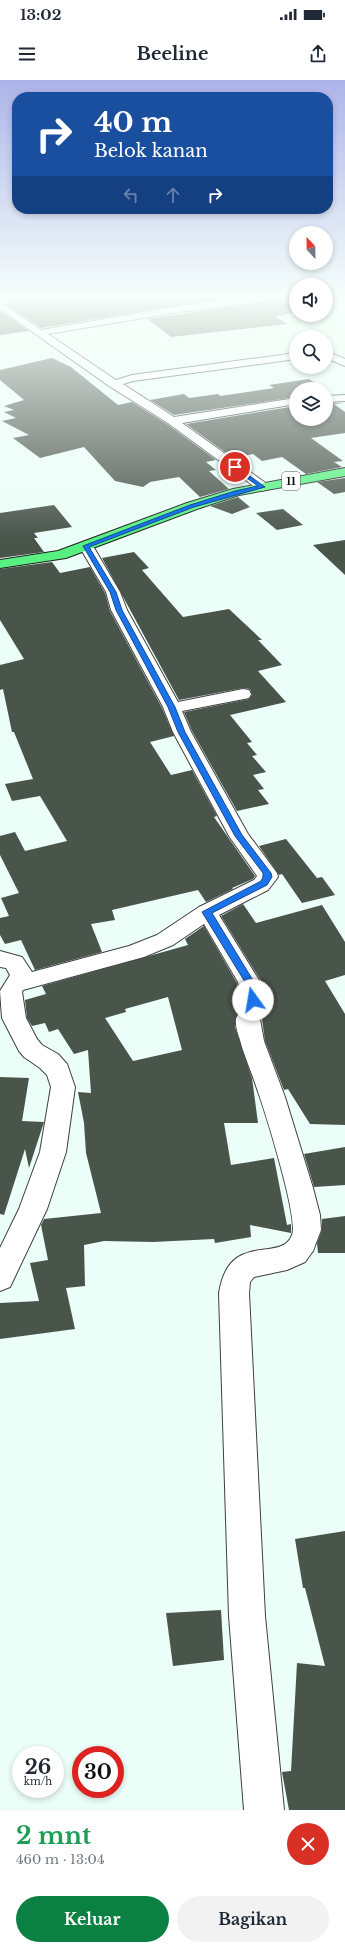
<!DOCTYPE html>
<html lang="id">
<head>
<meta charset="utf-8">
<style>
	:root { --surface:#fff; --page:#f2f2f3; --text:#1f2937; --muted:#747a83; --accent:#0b8043 }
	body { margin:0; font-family:"Libre Baskerville",serif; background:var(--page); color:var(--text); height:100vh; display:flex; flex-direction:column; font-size:15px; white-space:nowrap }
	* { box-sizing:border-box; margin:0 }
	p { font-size:13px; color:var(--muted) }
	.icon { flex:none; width:22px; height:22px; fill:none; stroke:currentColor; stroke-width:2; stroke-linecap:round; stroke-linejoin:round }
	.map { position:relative; height:1730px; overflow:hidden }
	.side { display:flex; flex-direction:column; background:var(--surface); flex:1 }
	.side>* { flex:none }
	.guide { position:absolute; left:12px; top:12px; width:321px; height:122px; border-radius:16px; box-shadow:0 2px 6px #0003; background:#1a4fa0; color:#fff; overflow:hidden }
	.needle { width:26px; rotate:338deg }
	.fabs { position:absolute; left:289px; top:146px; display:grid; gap:8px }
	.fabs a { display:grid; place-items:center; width:44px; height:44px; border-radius:50%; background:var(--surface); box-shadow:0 2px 6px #0003; font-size:20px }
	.speed { position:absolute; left:12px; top:1666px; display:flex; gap:8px; font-size:20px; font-weight:700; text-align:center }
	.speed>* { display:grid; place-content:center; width:52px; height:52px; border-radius:50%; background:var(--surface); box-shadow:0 2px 6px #0003; line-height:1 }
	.speed small { font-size:10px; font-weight:400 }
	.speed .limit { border:6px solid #d22; background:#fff; color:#111 }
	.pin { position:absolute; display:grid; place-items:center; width:34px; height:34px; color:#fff; margin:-17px; border:2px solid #fff; border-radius:50%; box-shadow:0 1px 4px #0007 }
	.me { position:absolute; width:44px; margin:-22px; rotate:347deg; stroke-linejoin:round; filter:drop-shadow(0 0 3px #0008) }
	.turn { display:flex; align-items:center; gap:14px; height:84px; padding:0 16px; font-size:18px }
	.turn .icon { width:52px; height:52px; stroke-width:2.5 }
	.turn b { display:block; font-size:28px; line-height:34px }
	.lanes { display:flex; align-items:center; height:38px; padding:0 16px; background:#0003; justify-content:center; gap:20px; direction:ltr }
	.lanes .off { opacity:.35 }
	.round { display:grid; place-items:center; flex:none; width:42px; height:42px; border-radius:21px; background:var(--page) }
	.head { display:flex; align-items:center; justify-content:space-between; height:68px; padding:0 16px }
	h1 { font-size:24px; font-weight:700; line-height:30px; color:#1e9e55 }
	.button { display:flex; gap:8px; margin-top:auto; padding:8px 16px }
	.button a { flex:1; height:46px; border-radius:24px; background:var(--accent); color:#fff; font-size:16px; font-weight:700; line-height:46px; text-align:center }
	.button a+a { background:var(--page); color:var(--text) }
	.status { display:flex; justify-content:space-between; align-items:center; height:28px; padding:0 20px; background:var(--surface); direction:ltr }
	.status svg { height:11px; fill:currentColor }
	header { display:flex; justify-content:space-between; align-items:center; height:52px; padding:0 16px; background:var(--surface); font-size:18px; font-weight:700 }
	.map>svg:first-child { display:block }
	.building { fill:#49544b; fill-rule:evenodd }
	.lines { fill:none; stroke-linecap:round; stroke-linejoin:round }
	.street-casing { stroke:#3f3f3f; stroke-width:2 }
	.highway-casing { stroke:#1d1d1d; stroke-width:2 }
	.street { fill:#fff; fill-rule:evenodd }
	.highway { fill:#58f081; fill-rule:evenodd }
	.route { fill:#1a73e8; stroke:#114b97 }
	.labels { text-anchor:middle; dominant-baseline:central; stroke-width:4; stroke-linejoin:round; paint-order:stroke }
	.shield { fill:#fff; stroke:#555; stroke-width:1 }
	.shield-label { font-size:11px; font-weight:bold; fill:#0c0c0c }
</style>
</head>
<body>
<div class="status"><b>13:02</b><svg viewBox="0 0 49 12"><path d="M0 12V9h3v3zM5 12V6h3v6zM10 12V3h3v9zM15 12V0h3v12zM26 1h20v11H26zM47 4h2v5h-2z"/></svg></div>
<header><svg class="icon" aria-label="menu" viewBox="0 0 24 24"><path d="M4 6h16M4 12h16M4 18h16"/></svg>Beeline<svg class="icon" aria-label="share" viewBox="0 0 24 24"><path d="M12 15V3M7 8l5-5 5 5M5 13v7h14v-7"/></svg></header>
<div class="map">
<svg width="345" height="1730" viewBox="0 0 345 1730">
	<rect width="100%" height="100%" fill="#ebfef7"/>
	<g class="building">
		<path d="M25,218H230L179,225L41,248L8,226L10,225L4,220Z"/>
		<path d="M266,218H296V232L275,237L288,244L171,257L148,239L261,222Z"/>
		<path d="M0,231L29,251L0,255Z"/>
		<path d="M52,278L71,287L118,325L132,322L167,344L216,380L206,382L216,390L209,391L229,409L200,417L179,397L150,402L143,407L115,401L84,367L40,378L13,358L29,355L2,341L16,338L4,332L14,330L4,326L24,320L0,300V290Z"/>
		<path d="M309,299L324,309H296V317L174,335L150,320L184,314L189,318L218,314L220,316L274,308L269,305Z"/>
		<path d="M326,323H344L334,324L345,332V353L311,358L343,381L334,382L342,387L306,394L282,377L262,381L253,374L233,378L186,344L296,326V339H326Z"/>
		<path d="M345,398V412L334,414L317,402Z"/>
		<path d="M238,417L250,427L232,434L210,426Z"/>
		<path d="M54,425L72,447L34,453L38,458H34L44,472L0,478V433Z"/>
		<path d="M283,429L303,445L277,450L256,433Z"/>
		<path d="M345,460V495L313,465Z"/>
		<path d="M134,472L149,488L142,490L183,537L229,529L262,560H258L282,585L258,591L286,622L230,635L252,662L247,663L257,675L252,676L266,692L253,695L264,709L258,710L269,724L237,731L192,651L184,632L249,619L252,615L250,609L243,608L179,620L102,478Z"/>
		<path d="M52,482L60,493L90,487L105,513L110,531L162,628L174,656L150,662L171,695L192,690L217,736L214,737L255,796L253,799L232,808L233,809L206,822L198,810L112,830L115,840L91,844L102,872L35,890L21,860L5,864L0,855V838L9,836L1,818L19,813L0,775V756L15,752L25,771L67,761L40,716L12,721L5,704L33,699L14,652H12L3,609L0,610V585L24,579L0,540V489Z"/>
		<path d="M286,759L317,798L322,797L335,815L302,823L282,794L279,795L259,766Z"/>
		<path d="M243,824L256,843L322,825L345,862V895L325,901L345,934V1045L310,1044L288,1009L284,1010L265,961L262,939L267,930L264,909L261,901L221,836Z"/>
		<path d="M204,846L237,903L238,908L241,926L235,939V947L252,998L258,1043H224L231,1085L274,1078L287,1145L291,1144V1153L250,1145L251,1157L215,1163L214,1159L153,1162L104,1161L84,1165L85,1206L66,1208L75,1249L0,1259V1223L39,1221L30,1183L48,1180L41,1145L44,1139L101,1133L86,1073L84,1043L78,1012L91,1013L88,970L74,974L58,949L49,952L45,943L32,946L27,938L25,920L46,914L42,906L188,865L185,859ZM168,917L182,970L133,981L105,938L126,932L125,929Z"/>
		<path d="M0,997L29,998L22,1041L44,1042L29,1088L25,1069L4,1135L0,1134Z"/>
		<path d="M345,1067V1105L314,1107L304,1074Z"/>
		<path d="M345,1136V1173H318L317,1163L322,1150V1139Z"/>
		<path d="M345,1451V1730H289L282,1692L291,1691L297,1583L325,1586L305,1508H303L295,1459Z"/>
		<path d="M221,1530L224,1580L173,1586L166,1533Z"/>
	</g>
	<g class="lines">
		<defs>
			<g id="street">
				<path d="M242,218H265L261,221L179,232L48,254L116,300L132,295L296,273V279L133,301L123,304L174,337L296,318V324L182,343L267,404L269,407L263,411L259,410L168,343L109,306L0,229V222L41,250L179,226Z"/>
				<path d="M326,271L345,279V286L326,278Z"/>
				<path d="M345,315V321L326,322V316Z"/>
				<path d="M86,462L91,463L93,466L120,512L127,530L178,622L243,609L249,610L251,614L249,618L182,631L191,652L248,754L277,793L278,797L268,810L219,835L260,902L263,910L266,930L260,939L264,961L285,1017L313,1108L320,1135L321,1150L313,1171L305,1182L287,1190L254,1197L250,1202L249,1213L265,1536L284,1730H244L229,1536L219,1213C229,1149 281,1184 292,1155C299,1138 264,1028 256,1006C251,990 244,976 240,960C238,954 235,946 236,939C237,935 240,932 242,929C244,921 240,909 238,902L204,844L173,865L144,877L23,910L22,912L26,938L37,959L42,965L58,974L67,984L75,1007L66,1072L47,1129L10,1207L0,1211V1168L19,1129L40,1072L51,1007L47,995L40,988L24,977L19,971L2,938L0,911L10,895L6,888L0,887V871L22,877L32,892L129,866L157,855L199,827L254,800L257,796L229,756L173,652L163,627L111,530L106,512L79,466L81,463Z"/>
			</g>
			<path id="highway" d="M345,388V396L239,415L197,429L66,478L0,488V480L58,471L187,423L233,409Z"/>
		</defs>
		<use href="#street" class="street-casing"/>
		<use href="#highway" class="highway-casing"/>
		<use href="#street" class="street"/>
		<use href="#highway" class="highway"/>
	</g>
	<linearGradient id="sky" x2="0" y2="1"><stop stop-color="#adb3e8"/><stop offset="0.47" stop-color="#f6fffb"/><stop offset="1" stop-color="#f6fffb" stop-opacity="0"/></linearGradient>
	<rect width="345" height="460" fill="url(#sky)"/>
	<path class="route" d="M233,386H236L265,407L194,427L89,467L116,512L122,530L175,627L185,652L242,755L271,793L272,797L267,805L212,833L254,902L258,920L253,923L248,920L245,902L202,832L261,801L263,797V793L235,756L178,652L168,627L116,530L110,512L83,466L190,425L235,411L258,406L233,388Z"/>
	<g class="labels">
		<rect class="shield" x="282" y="392" width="18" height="18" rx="3"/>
		<g class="shield-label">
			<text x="291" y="401">11</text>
		</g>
	</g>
</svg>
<div class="fabs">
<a><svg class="needle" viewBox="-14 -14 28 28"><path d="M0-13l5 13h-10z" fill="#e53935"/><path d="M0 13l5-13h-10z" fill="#747a83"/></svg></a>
<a><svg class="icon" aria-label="sound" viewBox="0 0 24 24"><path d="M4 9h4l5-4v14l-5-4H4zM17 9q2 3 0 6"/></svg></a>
<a><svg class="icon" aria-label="search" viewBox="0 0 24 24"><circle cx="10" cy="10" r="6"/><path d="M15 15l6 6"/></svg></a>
<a><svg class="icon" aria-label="layers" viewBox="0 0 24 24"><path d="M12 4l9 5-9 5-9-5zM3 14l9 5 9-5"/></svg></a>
</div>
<div class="speed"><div>26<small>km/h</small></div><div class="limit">30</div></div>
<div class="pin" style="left:235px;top:387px;background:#d93025"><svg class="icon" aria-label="arrive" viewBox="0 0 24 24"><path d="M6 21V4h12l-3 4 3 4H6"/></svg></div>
<svg class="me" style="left:253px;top:920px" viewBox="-20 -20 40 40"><circle r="19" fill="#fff"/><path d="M0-13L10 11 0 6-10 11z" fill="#1a73e8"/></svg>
<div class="guide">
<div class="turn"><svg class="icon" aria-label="right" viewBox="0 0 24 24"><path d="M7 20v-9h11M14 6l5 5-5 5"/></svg><div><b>40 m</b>Belok kanan</div></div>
<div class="lanes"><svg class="icon off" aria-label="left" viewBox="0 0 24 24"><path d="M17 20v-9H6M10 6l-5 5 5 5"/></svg><svg class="icon off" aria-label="ahead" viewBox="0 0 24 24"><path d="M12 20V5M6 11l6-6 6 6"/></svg><svg class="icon" aria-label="right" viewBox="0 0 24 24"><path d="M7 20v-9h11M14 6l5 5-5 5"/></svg></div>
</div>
</div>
<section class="side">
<div class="head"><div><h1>2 mnt</h1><p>460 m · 13:04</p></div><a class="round" style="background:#d93025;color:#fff"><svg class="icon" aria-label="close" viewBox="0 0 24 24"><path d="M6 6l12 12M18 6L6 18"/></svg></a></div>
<div class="button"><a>Keluar</a><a>Bagikan</a></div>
</section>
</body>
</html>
